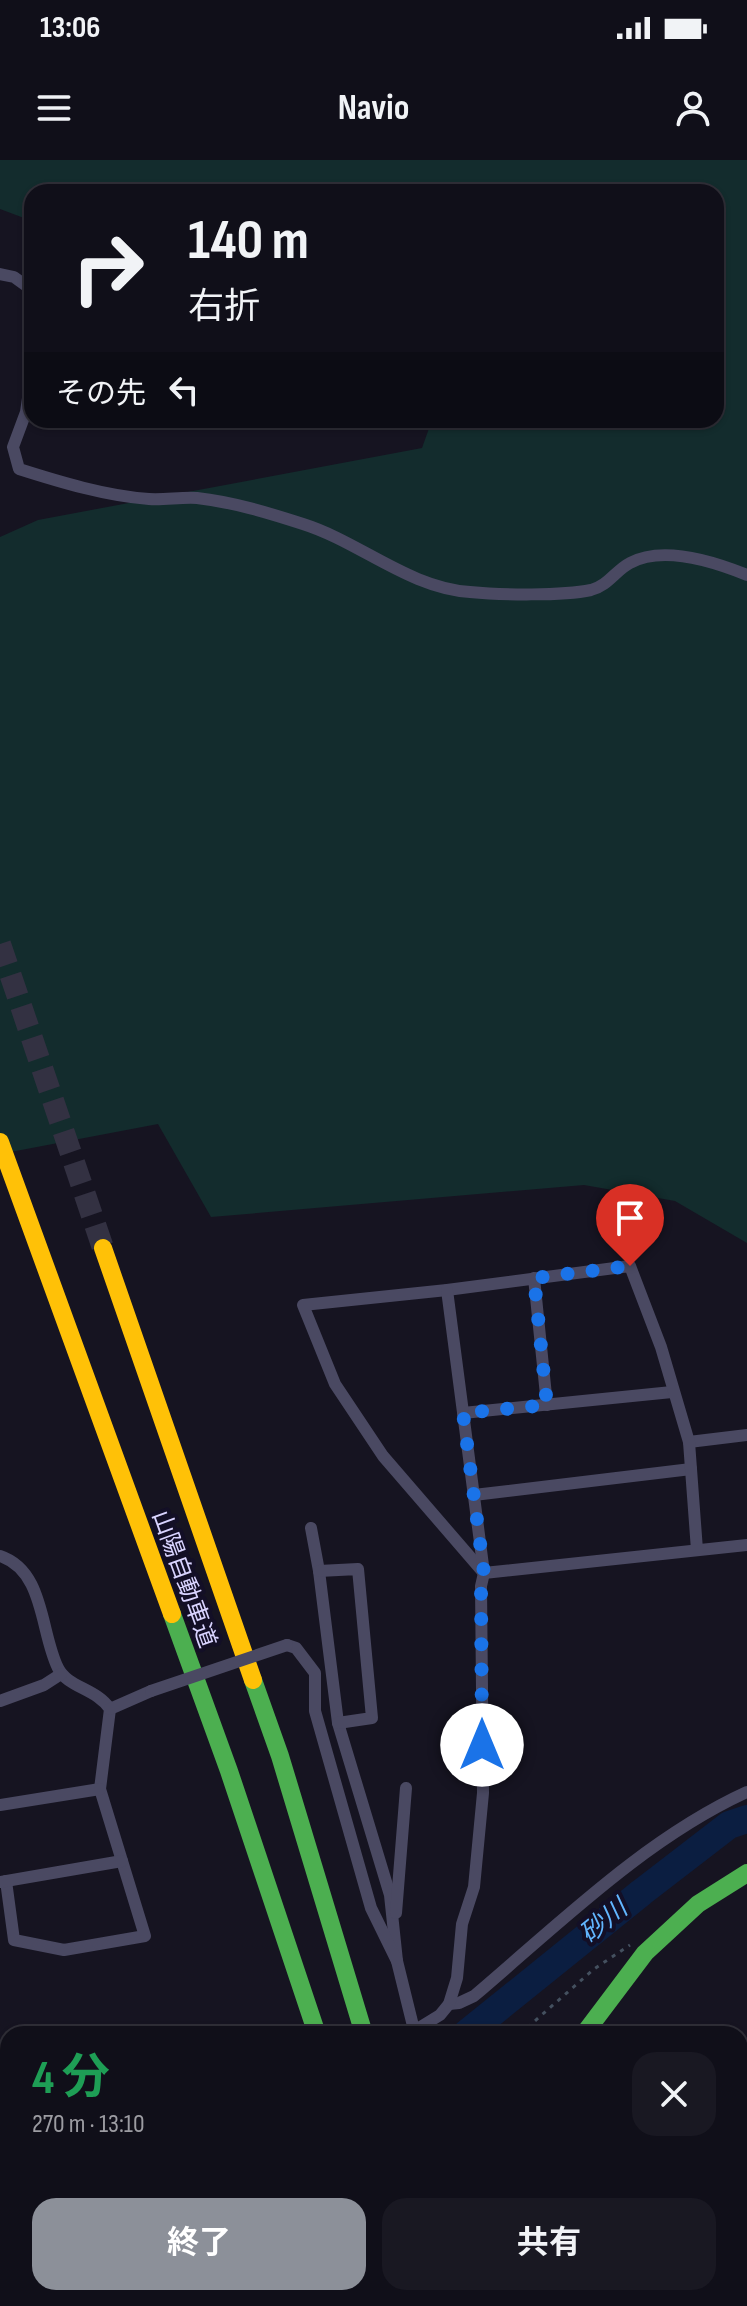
<!DOCTYPE html>
<html lang="ja">
<head>
<meta charset="utf-8">
<style>
	:root { --surface:#100f19; --page:#191822; --text:#f1f3f6; --muted:#9c9ca2; --line:#302f38; --accent:#8c9099 }
	body { margin:0; font-family:"Sofia Sans Condensed","Noto Sans JP",sans-serif; background:var(--page); color:var(--text); height:100vh; display:flex; flex-direction:column; font-size:30px; white-space:nowrap }
	* { box-sizing:border-box; margin:0 }
	p { font-size:26px; color:var(--muted) }
	.icon { flex:none; width:44px; height:44px; fill:none; stroke:currentColor; stroke-width:2; stroke-linecap:round; stroke-linejoin:round }
	.map { position:relative; flex:1; overflow:hidden }
	.drawer { position:absolute; left:0px; top:1866px; width:748px; height:280px; display:flex; flex-direction:column; background:var(--surface); border-radius:24px 24px 0 0; box-shadow:0 2px 6px #0004,0 0 0 2px var(--line) }
	.drawer>* { flex:none }
	.banner { position:absolute; left:24px; top:24px; width:700px; height:244px; border-radius:24px; box-shadow:0 2px 6px #0004,0 0 0 2px var(--line); background:#100f19; color:var(--text); overflow:hidden }
	.pin { position:absolute; display:grid; place-items:center; width:68px; height:68px; color:#fff; margin:-82px -34px; border-radius:50% 50% 50% 0; rotate:-45deg; box-shadow:0 0 8px #0007 }
	.pin .icon { rotate:45deg }
	.me { position:absolute; width:88px; margin:-44px; rotate:0deg; stroke-linejoin:round; filter:drop-shadow(0 0 6px #0008) }
	.turn { display:flex; align-items:center; gap:28px; height:168px; padding:0 32px; font-size:36px }
	.turn .icon { width:104px; height:104px; stroke-width:2.5 }
	.turn b { display:block; font-size:56px; line-height:68px }
	.then { display:flex; align-items:center; height:76px; padding:0 32px; background:#0003; gap:16px; font-size:30px }
	.round { display:grid; place-items:center; flex:none; width:84px; height:84px; border-radius:24px; background:var(--page) }
	.overview { display:flex; align-items:center; justify-content:space-between; height:136px; padding:0 32px }
	h1 { font-size:48px; font-weight:700; line-height:60px; color:#1e9e55 }
	.action { display:flex; gap:16px; margin-top:auto; padding:16px 32px }
	.action a { flex:1; height:92px; border-radius:24px; background:var(--accent); color:#fff; font-size:32px; font-weight:700; line-height:92px; text-align:center }
	.action a+a { background:var(--page); color:var(--text) }
	.status { display:flex; justify-content:space-between; align-items:center; height:56px; padding:0 40px; background:var(--surface); direction:ltr }
	.status svg { height:22px; fill:currentColor }
	header { display:flex; justify-content:space-between; align-items:center; height:104px; padding:0 32px; background:var(--surface); font-size:36px; font-weight:700 }
	.map>svg:first-child { display:block }
	.green { fill:#132c2d }
	.lines { fill:none; stroke-linecap:round; stroke-linejoin:round }
	.river { stroke:#0b1e41; stroke-width:28 }
	.highway-tunnel { stroke:#333142; stroke-width:22; stroke-dasharray:22 11; stroke-linecap:butt }
	.path { stroke:#44505f; stroke-width:3; stroke-dasharray:4 6; stroke-linecap:butt }
	.street { stroke:#4a4962; stroke-width:12 }
	.fast { stroke:#4caf50; stroke-width:18 }
	.slow { stroke:#ffc107; stroke-width:18 }
	.street-bridge { stroke:#4a4962; stroke-width:12 }
	.route { stroke:#1a73e8; stroke-width:14; stroke-dasharray:0 25.2 }
	.labels { text-anchor:middle; dominant-baseline:central; stroke-width:8; stroke-linejoin:round; paint-order:stroke }
	.street-label { font-size:24px; fill:#d9d4ff; stroke:#130f26 }
	.water-label { font-size:26px; font-style:italic; fill:#62b6ff; stroke:#130f26 }
</style>
</head>
<body>
<div class="status"><b>13:06</b><svg viewBox="0 0 49 12"><path d="M0 12V9h3v3zM5 12V6h3v6zM10 12V3h3v9zM15 12V0h3v12zM26 1h20v11H26zM47 4h2v5h-2z"/></svg></div>
<header><svg class="icon" aria-label="menu" viewBox="0 0 24 24"><path d="M4 6h16M4 12h16M4 18h16"/></svg>Navio<svg class="icon" aria-label="person" viewBox="0 0 24 24"><circle cx="12" cy="8" r="4"/><path d="M4 21q1-7 8-7t8 7"/></svg></header>
<div class="map">
<svg width="747" height="2146" viewBox="0 0 747 2146">
	<rect width="100%" height="100%" fill="#161421"/>
	<path class="green" d="M0,0H747V1083L675,1041L584,1025L211,1057L158,964L0,994V377L38,360L422,288L432,260H716V32H32V61L0,49Z"/>
	<g class="lines">
		<g class="river">
			<path d="M466,1874L642,1732L729,1665L747,1659"/>
			<path d="M0,1963H8"/>
		</g>
		<path class="highway-tunnel" d="M0,784L103,1088"/>
		<path class="path" d="M520,1874L594,1809L630,1785"/>
		<g class="street">
			<path d="M0,114L14,117L32,130"/>
			<path d="M32,210L26,252L13,287L19,309C60,322 106,336 149,339C165,340 181,337 197,338C233,342 269,353 303,364C360,382 409,428 470,432C501,435 562,436 591,430C608,426 616,410 630,403C663,385 715,402 747,415"/>
			<path d="M534,1118L547,1245"/>
			<path d="M463,1253L672,1232"/>
			<path d="M689,1282L747,1275"/>
			<path d="M474,1335L691,1309"/>
			<path d="M311,1368L319,1411L338,1563L390,1735L397,1801"/>
			<path d="M697,1390L689,1282L661,1187L630,1106L447,1130L303,1145L335,1224L383,1296L484,1413L747,1385"/>
			<path d="M0,1396C45,1411 40,1472 58,1508C68,1528 96,1528 110,1549L100,1629L145,1776L64,1790L14,1780L6,1721"/>
			<path d="M319,1411L358,1409L372,1558L338,1563"/>
			<path d="M287,1485L296,1488L315,1513V1551L371,1748L397,1801L415,1874"/>
			<path d="M0,1541L44,1525L61,1514"/>
			<path d="M110,1549L151,1531"/>
			<path d="M0,1645L100,1629"/>
			<path d="M0,1722L122,1701"/>
			<path d="M396,1753L406,1628"/>
			<path d="M449,1844L459,1843L474,1836C559,1764 646,1678 747,1632"/>
			<path d="M409,1874L440,1855L449,1844L457,1818L462,1764L474,1727L483,1633L481,1426L484,1413L447,1130"/>
			<path d="M0,1932H8"/>
			<path d="M0,2059L8,2058"/>
			<path d="M340,2138L341,2146"/>
			<path d="M551,2138V2146"/>
		</g>
		<g class="fast">
			<path d="M172,1454L229,1611L317,1874"/>
			<path d="M253,1520L280,1596L364,1874"/>
			<path d="M584,1874L645,1793L698,1744L747,1713"/>
			<path d="M740,1974L747,1973"/>
			<path d="M388,2138L390,2146"/>
			<path d="M424,2138L425,2146"/>
			<path d="M484,2138L487,2146"/>
			<path d="M183,2146L200,2138"/>
		</g>
		<g class="slow">
			<path d="M0,982L172,1454"/>
			<path d="M103,1088L253,1520"/>
		</g>
		<path class="street-bridge" d="M151,1531L287,1485"/>
	</g>
	<g class="lines">
		<path class="route" d="M482,1585L481,1426L484,1413L463,1253L547,1245L534,1118L630,1106"/>
	</g>
	<g class="labels">
		<g class="street-label">
			<text transform="translate(184 1419) rotate(70)">山陽自動車道</text>
		</g>
		<g class="water-label">
			<text transform="translate(604 1762) rotate(-39)">砂川</text>
		</g>
	</g>
</svg>
<div class="pin" style="left:630px;top:1106px;background:#d93025"><svg class="icon" aria-label="arrive" viewBox="0 0 24 24"><path d="M6 21V4h12l-3 4 3 4H6"/></svg></div>
<svg class="me" style="left:482px;top:1585px" viewBox="-20 -20 40 40"><circle r="19" fill="#fff"/><path d="M0-13L10 11 0 6-10 11z" fill="#1a73e8"/></svg>
<div class="banner">
<div class="turn"><svg class="icon" aria-label="right" viewBox="0 0 24 24"><path d="M7 20v-9h11M14 6l5 5-5 5"/></svg><div><b>140 m</b>右折</div></div>
<div class="then">その先<svg class="icon" aria-label="left" viewBox="0 0 24 24"><path d="M17 20v-9H6M10 6l-5 5 5 5"/></svg></div>
</div>
<section class="drawer">
<div class="overview"><div><h1>4 分</h1><p>270 m · 13:10</p></div><a class="round"><svg class="icon" aria-label="close" viewBox="0 0 24 24"><path d="M6 6l12 12M18 6L6 18"/></svg></a></div>
<div class="action"><a>終了</a><a>共有</a></div>
</section>
</div>
</body>
</html>
